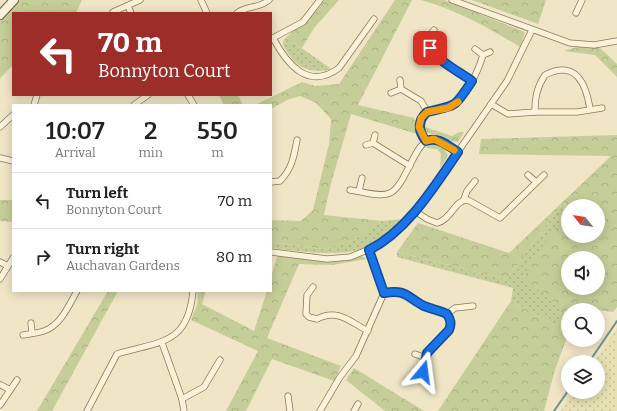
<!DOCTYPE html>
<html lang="en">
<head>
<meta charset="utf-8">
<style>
	:root { --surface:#fff; --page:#f6f6f6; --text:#222; --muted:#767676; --line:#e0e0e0 }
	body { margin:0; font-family:Bitter,serif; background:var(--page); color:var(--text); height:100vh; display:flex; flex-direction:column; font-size:15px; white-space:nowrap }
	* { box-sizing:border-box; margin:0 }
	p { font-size:13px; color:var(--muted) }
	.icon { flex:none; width:22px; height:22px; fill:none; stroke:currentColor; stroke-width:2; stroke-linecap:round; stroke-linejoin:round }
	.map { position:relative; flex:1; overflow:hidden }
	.panel { position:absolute; left:12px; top:104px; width:260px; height:188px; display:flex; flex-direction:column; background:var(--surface); border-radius:0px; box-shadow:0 2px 10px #0003 }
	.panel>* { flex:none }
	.guide { position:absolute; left:12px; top:12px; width:260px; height:84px; border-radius:0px; box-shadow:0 2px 10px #0003; background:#9c2d28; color:#fff; overflow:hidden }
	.needle { width:26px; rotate:300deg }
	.tools { position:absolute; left:561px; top:199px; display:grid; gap:8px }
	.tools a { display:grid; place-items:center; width:44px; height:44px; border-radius:50%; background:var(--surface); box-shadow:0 2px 10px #0003; font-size:20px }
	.pin { position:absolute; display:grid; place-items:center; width:34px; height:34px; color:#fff; margin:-17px; border-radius:8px; box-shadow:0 2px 6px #0006 }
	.me { position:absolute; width:44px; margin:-22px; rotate:16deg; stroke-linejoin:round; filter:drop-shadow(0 0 3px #0008) }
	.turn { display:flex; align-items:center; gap:14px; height:84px; padding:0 20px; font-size:18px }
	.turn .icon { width:52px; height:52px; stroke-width:2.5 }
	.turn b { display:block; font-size:28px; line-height:34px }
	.eta { display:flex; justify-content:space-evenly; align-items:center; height:68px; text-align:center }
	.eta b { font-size:24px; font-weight:600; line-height:28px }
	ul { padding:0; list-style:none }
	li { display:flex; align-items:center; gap:12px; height:56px; padding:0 20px; border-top:1px solid var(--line) }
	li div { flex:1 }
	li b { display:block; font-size:15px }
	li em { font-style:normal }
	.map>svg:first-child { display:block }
	.farmland { fill:url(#farmland-dots) }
	.grass { fill:url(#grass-dots) }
	.forest { fill:url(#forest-crowns); fill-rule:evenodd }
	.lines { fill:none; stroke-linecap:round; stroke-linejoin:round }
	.stream { stroke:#6d928b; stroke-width:2 }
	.street-casing { stroke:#8c775a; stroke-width:7 }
	.secondary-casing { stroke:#6d583d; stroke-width:10 }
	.street { stroke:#faf2d9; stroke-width:5.5 }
	.secondary { stroke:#faf2d9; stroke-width:8 }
	.route-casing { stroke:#114b97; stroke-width:10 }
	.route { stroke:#1a73e8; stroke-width:7 }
	.slow { stroke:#f59e0b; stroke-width:7 }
</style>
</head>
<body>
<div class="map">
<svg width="617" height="411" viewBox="0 0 617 411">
	<defs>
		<pattern id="farmland-dots" width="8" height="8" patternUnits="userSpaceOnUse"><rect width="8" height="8" fill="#e6e0b2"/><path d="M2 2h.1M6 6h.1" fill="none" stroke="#c6c099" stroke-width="1.8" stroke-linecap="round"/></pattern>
		<pattern id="grass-dots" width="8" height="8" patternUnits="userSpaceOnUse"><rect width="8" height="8" fill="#c5ce98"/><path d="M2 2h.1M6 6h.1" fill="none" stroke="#aab183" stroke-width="1.8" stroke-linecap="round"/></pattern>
		<pattern id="forest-crowns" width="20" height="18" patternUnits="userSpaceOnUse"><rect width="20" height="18" fill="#c5ce98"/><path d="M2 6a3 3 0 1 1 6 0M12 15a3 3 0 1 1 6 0" fill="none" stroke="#aab183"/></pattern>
	</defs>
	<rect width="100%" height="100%" fill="#f0e5c5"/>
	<path class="farmland" d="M617,328V411H561L574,392H598V362H594Z"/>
	<g class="grass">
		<path d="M283,41L288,44L293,42L330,68V70C304,73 296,67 283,45Z"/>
		<path d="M563,203L568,210L562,308L557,326L511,301L513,288L397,257V252L506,279Z"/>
		<path d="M402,219C370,265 318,253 271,248V242L324,249L354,240L382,221Z"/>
	</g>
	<g class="forest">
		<path d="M14,0H82L76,13H13V65L0,78V15Z"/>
		<path d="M324,0H339L314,28L302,48L293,42L288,44L283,41C296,26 315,18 324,0Z"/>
		<path d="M395,0H412L358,105L414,118L417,134L351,114L330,187L324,215L382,221L354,240L324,249L271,242V220L301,221L313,210L329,144L331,119L316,103L300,96L287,100L271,109V105H255L302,82L315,86L339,84Z"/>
		<path d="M421,0H444L525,32L520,47C489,28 455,9 421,0Z"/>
		<path d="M472,0H546L538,24Z"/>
		<path d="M577,47L600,48L617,64V77L595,55L564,51Z"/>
		<path d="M219,95H238L243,105H224Z"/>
		<path d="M425,127L452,136L459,132H464L458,142C445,141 438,134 424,132Z"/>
		<path d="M617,135V307L613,312L598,310H568V334L554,373L544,411H438L511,301L557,326L562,308L525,280L527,269L568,210V236H598V206H568V208L563,203L506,279L397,252L418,223L509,253L611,156L479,154L481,139ZM568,258H598V288H568Z"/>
		<path d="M437,143L444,147L448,156L440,168L441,154L437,149L427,148L426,144Z"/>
		<path d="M0,200H13V222L0,221Z"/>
		<path d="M278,253L327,259L359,255L367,259L332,265L299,264L267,338L341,366L334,381L272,359L246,411H226L258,351L191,320L198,302L197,291H206L202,304L254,331L267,291H271V277Z"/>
		<path d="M108,291H118L52,411H37Z"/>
		<path d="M354,368L424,411H385L346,380Z"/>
	</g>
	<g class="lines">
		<g class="stream">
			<path d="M589,362L617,321"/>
			<path d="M554,411L568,391"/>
		</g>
		<defs>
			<g id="street">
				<path d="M201,0L207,13"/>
				<path d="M452,0L570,43L594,45L617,41"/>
				<path d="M128,6L131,13"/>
				<path d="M113,12L140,0"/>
				<path d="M237,13C248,5 259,9 269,0"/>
				<path d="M576,13L582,0"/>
				<path d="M419,36L428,38L434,30"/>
				<path d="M273,38C287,64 308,91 339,68L374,19"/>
				<path d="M428,38C429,44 429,49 432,54C436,58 464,75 472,81"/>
				<path d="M271,39L303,22L320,0"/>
				<path d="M475,49L483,55L490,52"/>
				<path d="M401,89L421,101L427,111"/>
				<path d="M391,93L401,89L400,80"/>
				<path d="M188,95L194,105"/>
				<path d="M491,104L508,114L535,112H577L602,108"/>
				<path d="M34,105L37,95"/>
				<path d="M134,105L148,95"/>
				<path d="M535,112C535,97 537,87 545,75C576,59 586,84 590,109"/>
				<path d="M0,127L13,115"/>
				<path d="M426,141L419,127L421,118L427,111C435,110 444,110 452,107C465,100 479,69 483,55"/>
				<path d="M373,143L410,166"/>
				<path d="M366,145L373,143L375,135"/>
				<path d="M0,158L13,161"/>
				<path d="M528,175L536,182"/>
				<path d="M271,182L280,181C292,169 294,156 297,140"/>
				<path d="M350,190C361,191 379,198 390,193C407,185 415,138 433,139C442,139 451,148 458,152"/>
				<path d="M359,191L362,178"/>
				<path d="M464,199L467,191L475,181"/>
				<path d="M415,211L427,219L437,223C451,220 455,199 468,200L500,218L544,175"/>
				<path d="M271,252L327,259L350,257L377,246L393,235L415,211L448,166L507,81L532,30"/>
				<path d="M0,262L8,266"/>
				<path d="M0,279L13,258"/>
				<path d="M313,287L307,295L306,314L309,317L317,319C338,308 350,322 368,331"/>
				<path d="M384,293L400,292L421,304L447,314C457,334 437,338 428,353C424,358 424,365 423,372"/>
				<path d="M447,314L455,308L473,306"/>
				<path d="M31,323L32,333"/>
				<path d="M23,335C29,334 38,333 44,331C61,325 69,305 77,291"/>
				<path d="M162,343L182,399L184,411"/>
				<path d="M415,354L426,358"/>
				<path d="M1,385L10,390"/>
				<path d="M288,396L290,411"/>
				<path d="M182,399L204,387L220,360"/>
				<path d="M0,405L17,380"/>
				<path d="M87,411L117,354C159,341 188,346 193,291"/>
				<path d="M320,411L340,377L356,356L384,293L369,250"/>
				<path d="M354,411L358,404"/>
			</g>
			<path id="secondary" d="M0,15L14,0"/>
		</defs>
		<use href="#street" class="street-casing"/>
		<use href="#secondary" class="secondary-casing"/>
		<use href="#street" class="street"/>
		<use href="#secondary" class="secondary"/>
	</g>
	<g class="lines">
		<defs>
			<path id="route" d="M423,372L427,353L449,330C452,323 450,319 447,314C439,310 430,309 422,305C406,296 405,289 384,293L369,250C407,231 434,187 458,152C448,146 438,136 426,141C418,131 417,121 427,112C458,104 453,109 472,81C461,73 435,59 430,48"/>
		</defs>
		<use href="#route" class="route-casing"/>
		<use href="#route" class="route"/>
		<path class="slow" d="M454,150L434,139L426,141L419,127L421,118L427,112L448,108L458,102"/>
	</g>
</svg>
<div class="tools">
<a><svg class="needle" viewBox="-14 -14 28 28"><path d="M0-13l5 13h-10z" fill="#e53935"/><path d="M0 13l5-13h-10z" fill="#767676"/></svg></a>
<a><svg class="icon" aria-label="sound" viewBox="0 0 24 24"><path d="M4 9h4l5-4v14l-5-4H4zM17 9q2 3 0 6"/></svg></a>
<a><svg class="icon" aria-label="search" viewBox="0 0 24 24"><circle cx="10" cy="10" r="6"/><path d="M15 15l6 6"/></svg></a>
<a><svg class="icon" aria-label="layers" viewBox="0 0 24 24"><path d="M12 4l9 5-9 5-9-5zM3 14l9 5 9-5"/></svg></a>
</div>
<div class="pin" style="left:430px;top:48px;background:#d93025"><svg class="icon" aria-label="arrive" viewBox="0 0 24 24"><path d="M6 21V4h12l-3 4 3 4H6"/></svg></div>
<svg class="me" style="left:423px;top:372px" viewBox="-20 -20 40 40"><path d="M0-17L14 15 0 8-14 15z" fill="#1a73e8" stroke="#fff" stroke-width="4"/></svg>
<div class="guide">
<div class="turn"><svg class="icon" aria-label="left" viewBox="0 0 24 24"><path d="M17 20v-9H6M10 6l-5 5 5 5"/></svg><div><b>70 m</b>Bonnyton Court</div></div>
</div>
<section class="panel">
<div class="eta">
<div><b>10:07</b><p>Arrival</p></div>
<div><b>2</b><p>min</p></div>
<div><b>550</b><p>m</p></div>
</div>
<ul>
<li><svg class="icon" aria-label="left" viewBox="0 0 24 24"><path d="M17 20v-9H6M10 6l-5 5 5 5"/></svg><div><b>Turn left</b><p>Bonnyton Court</p></div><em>70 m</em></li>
<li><svg class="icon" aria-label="right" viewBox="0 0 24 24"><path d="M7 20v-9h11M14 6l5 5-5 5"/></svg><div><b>Turn right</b><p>Auchavan Gardens</p></div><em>80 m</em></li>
</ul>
</section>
</div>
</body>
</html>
